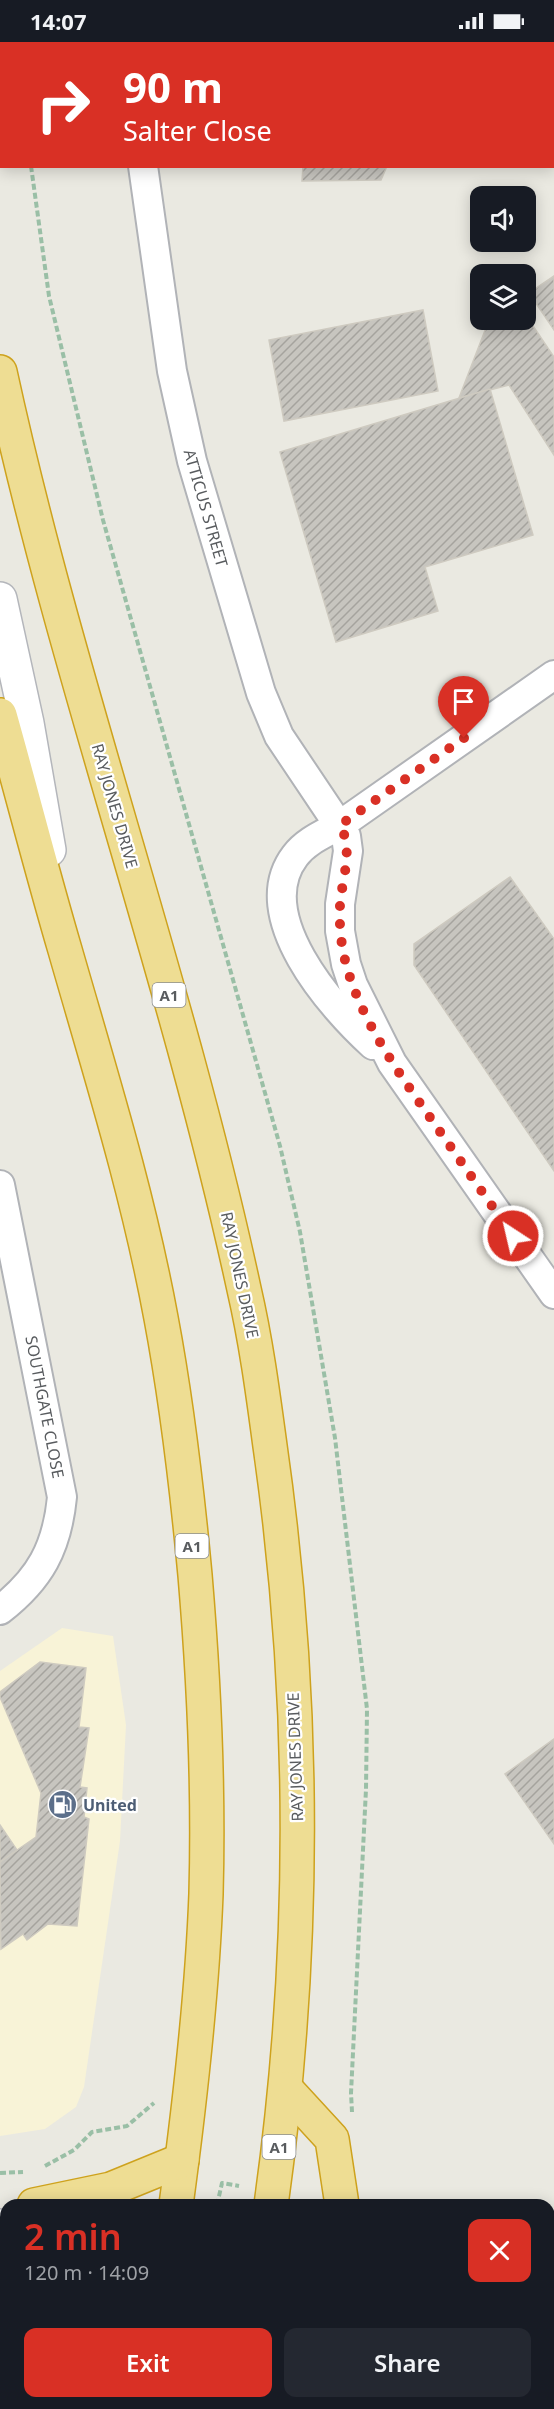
<!DOCTYPE html>
<html lang="en">
<head>
<meta charset="utf-8">
<style>
	:root { --surface:#171b24; --page:#242831; --text:#f1f3f6; --muted:#9ea1a6; --accent:#d93025 }
	body { margin:0; font-family:"Noto Sans",sans-serif; background:var(--page); color:var(--text); height:100vh; display:flex; flex-direction:column; font-size:22px; white-space:nowrap }
	* { box-sizing:border-box; margin:0 }
	p { font-size:20px; color:var(--muted) }
	.icon { flex:none; width:33px; height:33px; fill:none; stroke:currentColor; stroke-width:2; stroke-linecap:round; stroke-linejoin:round }
	.map { position:relative; flex:1; overflow:hidden }
	.side { position:absolute; left:0px; top:2157px; width:555px; height:210px; display:flex; flex-direction:column; background:var(--surface); border-radius:18px 18px 0 0; box-shadow:0 3px 15px #0003 }
	.side>* { flex:none }
	.top-card { position:absolute; left:0px; top:0px; width:555px; height:126px; box-shadow:0 3px 15px #0003; background:#d93025; color:#fff; overflow:hidden }
	.buttons { position:absolute; left:470px; top:144px; display:grid; gap:12px }
	.buttons a { display:grid; place-items:center; width:66px; height:66px; border-radius:12px; background:var(--surface); box-shadow:0 3px 15px #0003; font-size:30px }
	.pin { position:absolute; display:grid; place-items:center; width:51px; height:51px; color:#fff; margin:-62px -26px; border-radius:50% 50% 50% 0; rotate:-45deg; box-shadow:0 0 6px #0007 }
	.pin .icon { rotate:45deg }
	.me { position:absolute; width:66px; margin:-33px; rotate:325deg; stroke-linejoin:round; filter:drop-shadow(0 0 4px #0008) }
	.turn { display:flex; align-items:center; gap:21px; height:126px; padding:0 24px; font-size:27px }
	.turn .icon { width:78px; height:78px; stroke-width:2.5 }
	.turn b { display:block; font-size:42px; line-height:51px }
	.round { display:grid; place-items:center; flex:none; width:63px; height:63px; border-radius:12px; background:var(--page) }
	.head { display:flex; align-items:center; justify-content:space-between; height:102px; padding:0 24px }
	h1 { font-size:36px; font-weight:600; line-height:45px; color:var(--accent) }
	.button { display:flex; gap:12px; margin-top:auto; padding:12px 24px }
	.button a { flex:1; height:69px; border-radius:12px; background:var(--accent); color:#fff; font-size:24px; font-weight:600; line-height:69px; text-align:center }
	.button a+a { background:var(--page); color:var(--text) }
	.status { display:flex; justify-content:space-between; align-items:center; height:42px; padding:0 30px; background:var(--surface); direction:ltr }
	.status svg { height:16px; fill:currentColor }
	.map>svg:first-child { display:block }
	.commercial { fill:#f8f3d7 }
	.building { fill:url(#building-hatch); stroke:#cecac0; stroke-width:1.5 }
	.lines { fill:none; stroke-linecap:round; stroke-linejoin:round }
	.street-casing { stroke:#b1b3b7; stroke-width:32 }
	.secondary-casing { stroke:#b4b6bb; stroke-width:36 }
	.highway-casing { stroke:#cea21d; stroke-width:36 }
	.path { stroke:#9abfa6; stroke-width:4; stroke-dasharray:6 3; stroke-linecap:butt }
	.street { stroke:#fff; stroke-width:28 }
	.secondary { stroke:#fff; stroke-width:33 }
	.highway { stroke:#eedd93; stroke-width:33 }
	.route { stroke:#d93025; stroke-width:10; stroke-dasharray:0 18 }
	.labels { text-anchor:middle; dominant-baseline:central; stroke-width:4.5; stroke-linejoin:round; paint-order:stroke }
	.shield { fill:#fff; stroke:#8b8d8f; stroke-width:1.5 }
	.shield-label { font-size:15px; font-weight:bold; fill:#595c5f }
	.street-label { font-size:16px; fill:#595c5f; stroke:#fff }
	.service-label { font-size:16px; font-weight:bold; fill:#4e5e75; stroke:#fff; text-anchor:start }
</style>
</head>
<body>
<div class="status"><b>14:07</b><svg viewBox="0 0 49 12"><path d="M0 12V9h3v3zM5 12V6h3v6zM10 12V3h3v9zM15 12V0h3v12zM26 1h20v11H26zM47 4h2v5h-2z"/></svg></div>
<div class="map">
<svg width="554" height="2367" viewBox="0 0 554 2367">
	<defs>
		<pattern id="building-hatch" width="6" height="6" patternUnits="userSpaceOnUse" patternTransform="scale(1.5)"><rect width="6" height="6" fill="#c7c5bf"/><path d="M-1 1l2-2M0 6l6-6M5 7l2-2" fill="none" stroke="#a5a39e"/></pattern>
	</defs>
	<rect width="100%" height="100%" fill="#eae9e1"/>
	<path class="commercial" d="M62,1586L113,1594L126,1683L120,1799L84,2045L76,2065L45,2087L0,2094V1629Z"/>
	<g class="building">
		<path d="M329,0H438L329,2Z"/>
		<path d="M303,124H387L381,138L302,139Z"/>
		<path d="M554,234V288L529,251Z"/>
		<path d="M423,268L438,349L284,379L269,298Z"/>
		<path d="M525,272L554,315V413L509,343L459,356L489,278H525Z"/>
		<path d="M490,347L533,493L425,525L438,569L336,600L280,410Z"/>
		<path d="M510,835L554,897V1129L414,923V902Z"/>
		<path d="M40,1620L86,1626L79,1685L89,1686L80,1745L87,1746L84,1775L89,1777L77,1884L48,1882L27,1898L23,1892L1,1907L0,1820L36,1795L41,1751L0,1655V1650Z"/>
		<path d="M554,1697V1802L505,1732Z"/>
		<path d="M0,1783L17,1808L0,1820Z"/>
	</g>
	<g class="lines">
		<defs>
			<g id="street">
				<path d="M156,2L157,0"/>
				<path d="M143,124L172,329L192,419L261,651L279,694L346,794L348,809L340,862V889L346,922L353,943L392,1021L554,1252"/>
				<path d="M373,1003C331,965 250,873 295,814C306,799 324,792 340,783L554,633"/>
				<path d="M0,1143L62,1455C57,1506 40,1537 0,1568"/>
				<path d="M549,2334L554,2332"/>
			</g>
			<g id="secondary">
				<path d="M0,557L27,681L49,808"/>
				<path d="M0,2184L6,2185"/>
				<path d="M0,2251L6,2252"/>
			</g>
			<g id="highway">
				<path d="M0,330C67,639 177,937 244,1247C256,1299 263,1352 270,1404C306,1656 306,1912 271,2163"/>
				<path d="M0,673C22,751 42,830 65,908C100,1030 138,1151 161,1276C177,1361 187,1447 195,1533C204,1639 209,1745 206,1852C202,1956 190,2060 176,2163"/>
				<path d="M286,2047L332,2097L342,2163"/>
				<path d="M34,2163L111,2147L182,2118"/>
				<path d="M79,2367V2361"/>
				<path d="M137,2367L139,2361"/>
				<path d="M233,2367L234,2361"/>
				<path d="M373,2367L385,2361"/>
			</g>
		</defs>
		<use href="#street" class="street-casing"/>
		<use href="#secondary" class="secondary-casing"/>
		<use href="#highway" class="highway-casing"/>
		<g class="path">
			<path d="M20,2V0"/>
			<path d="M31,124L49,254L103,478L280,1104L300,1190L335,1396L367,1667L366,1747L351,2051L352,2070"/>
			<path d="M45,2124L74,2108L92,2090L127,2084L154,2061"/>
			<path d="M0,2131L23,2130"/>
			<path d="M217,2163L222,2141L239,2144"/>
			<path d="M0,2299L6,2303"/>
			<path d="M296,2361L297,2367"/>
			<path d="M451,2367L459,2361"/>
		</g>
		<use href="#street" class="street"/>
		<use href="#secondary" class="secondary"/>
		<use href="#highway" class="highway"/>
	</g>
	<g class="lines">
		<path class="route" d="M464,696L340,783C354,808 342,836 340,863C339,883 341,903 346,922C361,978 396,1027 429,1074C457,1114 485,1154 513,1194"/>
	</g>
	<defs>
		<symbol id="fuel-disc" viewBox="-11 -11 22 22"><circle r="9.5" fill="#5c6f8a" stroke="#fff"/><path d="M-5.5-6h7V0h2V4h1.3V-2.5L3-4.5l.8-.8L6-3V5H2.5V1h-1V6h-7ZM-4.2-4.7v3.2H.2V-4.7Z" fill="#fff"/></symbol>
	</defs>
	<g fill-rule="evenodd">
		<use href="#fuel-disc" x="46" y="1746" width="33" height="33"/>
	</g>
	<g class="labels">
		<g class="shield">
			<rect x="152.5" y="941" width="33" height="24" rx="4.5"/>
			<rect x="175.5" y="1492" width="33" height="24" rx="4.5"/>
			<rect x="262.5" y="2093" width="33" height="24" rx="4.5"/>
		</g>
		<g class="shield-label">
			<text x="169" y="953">A1</text>
			<text x="192" y="1504">A1</text>
			<text x="279" y="2105">A1</text>
		</g>
		<g class="street-label">
			<text transform="translate(206 466) rotate(74)">ATTICUS STREET</text>
			<text transform="translate(115 764) rotate(74)">RAY JONES DRIVE</text>
			<text transform="translate(240 1233) rotate(78)">RAY JONES DRIVE</text>
			<text transform="translate(45 1365) rotate(79)">SOUTHGATE CLOSE</text>
			<text transform="translate(295 1715) rotate(-92)">RAY JONES DRIVE</text>
		</g>
		<g class="service-label">
			<text x="83" y="1763">United</text>
		</g>
	</g>
</svg>
<div class="buttons">
<a><svg class="icon" aria-label="sound" viewBox="0 0 24 24"><path d="M4 9h4l5-4v14l-5-4H4zM17 9q2 3 0 6"/></svg></a>
<a><svg class="icon" aria-label="layers" viewBox="0 0 24 24"><path d="M12 4l9 5-9 5-9-5zM3 14l9 5 9-5"/></svg></a>
</div>
<div class="pin" style="left:464px;top:696px;background:#d93025"><svg class="icon" aria-label="arrive" viewBox="0 0 24 24"><path d="M6 21V4h12l-3 4 3 4H6"/></svg></div>
<svg class="me" style="left:513px;top:1194px" viewBox="-20 -20 40 40"><circle r="17" fill="#d93025" stroke="#fff" stroke-width="3"/><path d="M0-11L8 9 0 5-8 9z" fill="#fff"/></svg>
<div class="top-card">
<div class="turn"><svg class="icon" aria-label="right" viewBox="0 0 24 24"><path d="M7 20v-9h11M14 6l5 5-5 5"/></svg><div><b>90 m</b>Salter Close</div></div>
</div>
<section class="side">
<div class="head"><div><h1>2 min</h1><p>120 m · 14:09</p></div><a class="round" style="background:#d93025;color:#fff"><svg class="icon" aria-label="close" viewBox="0 0 24 24"><path d="M6 6l12 12M18 6L6 18"/></svg></a></div>
<div class="button"><a>Exit</a><a>Share</a></div>
</section>
</div>
</body>
</html>
